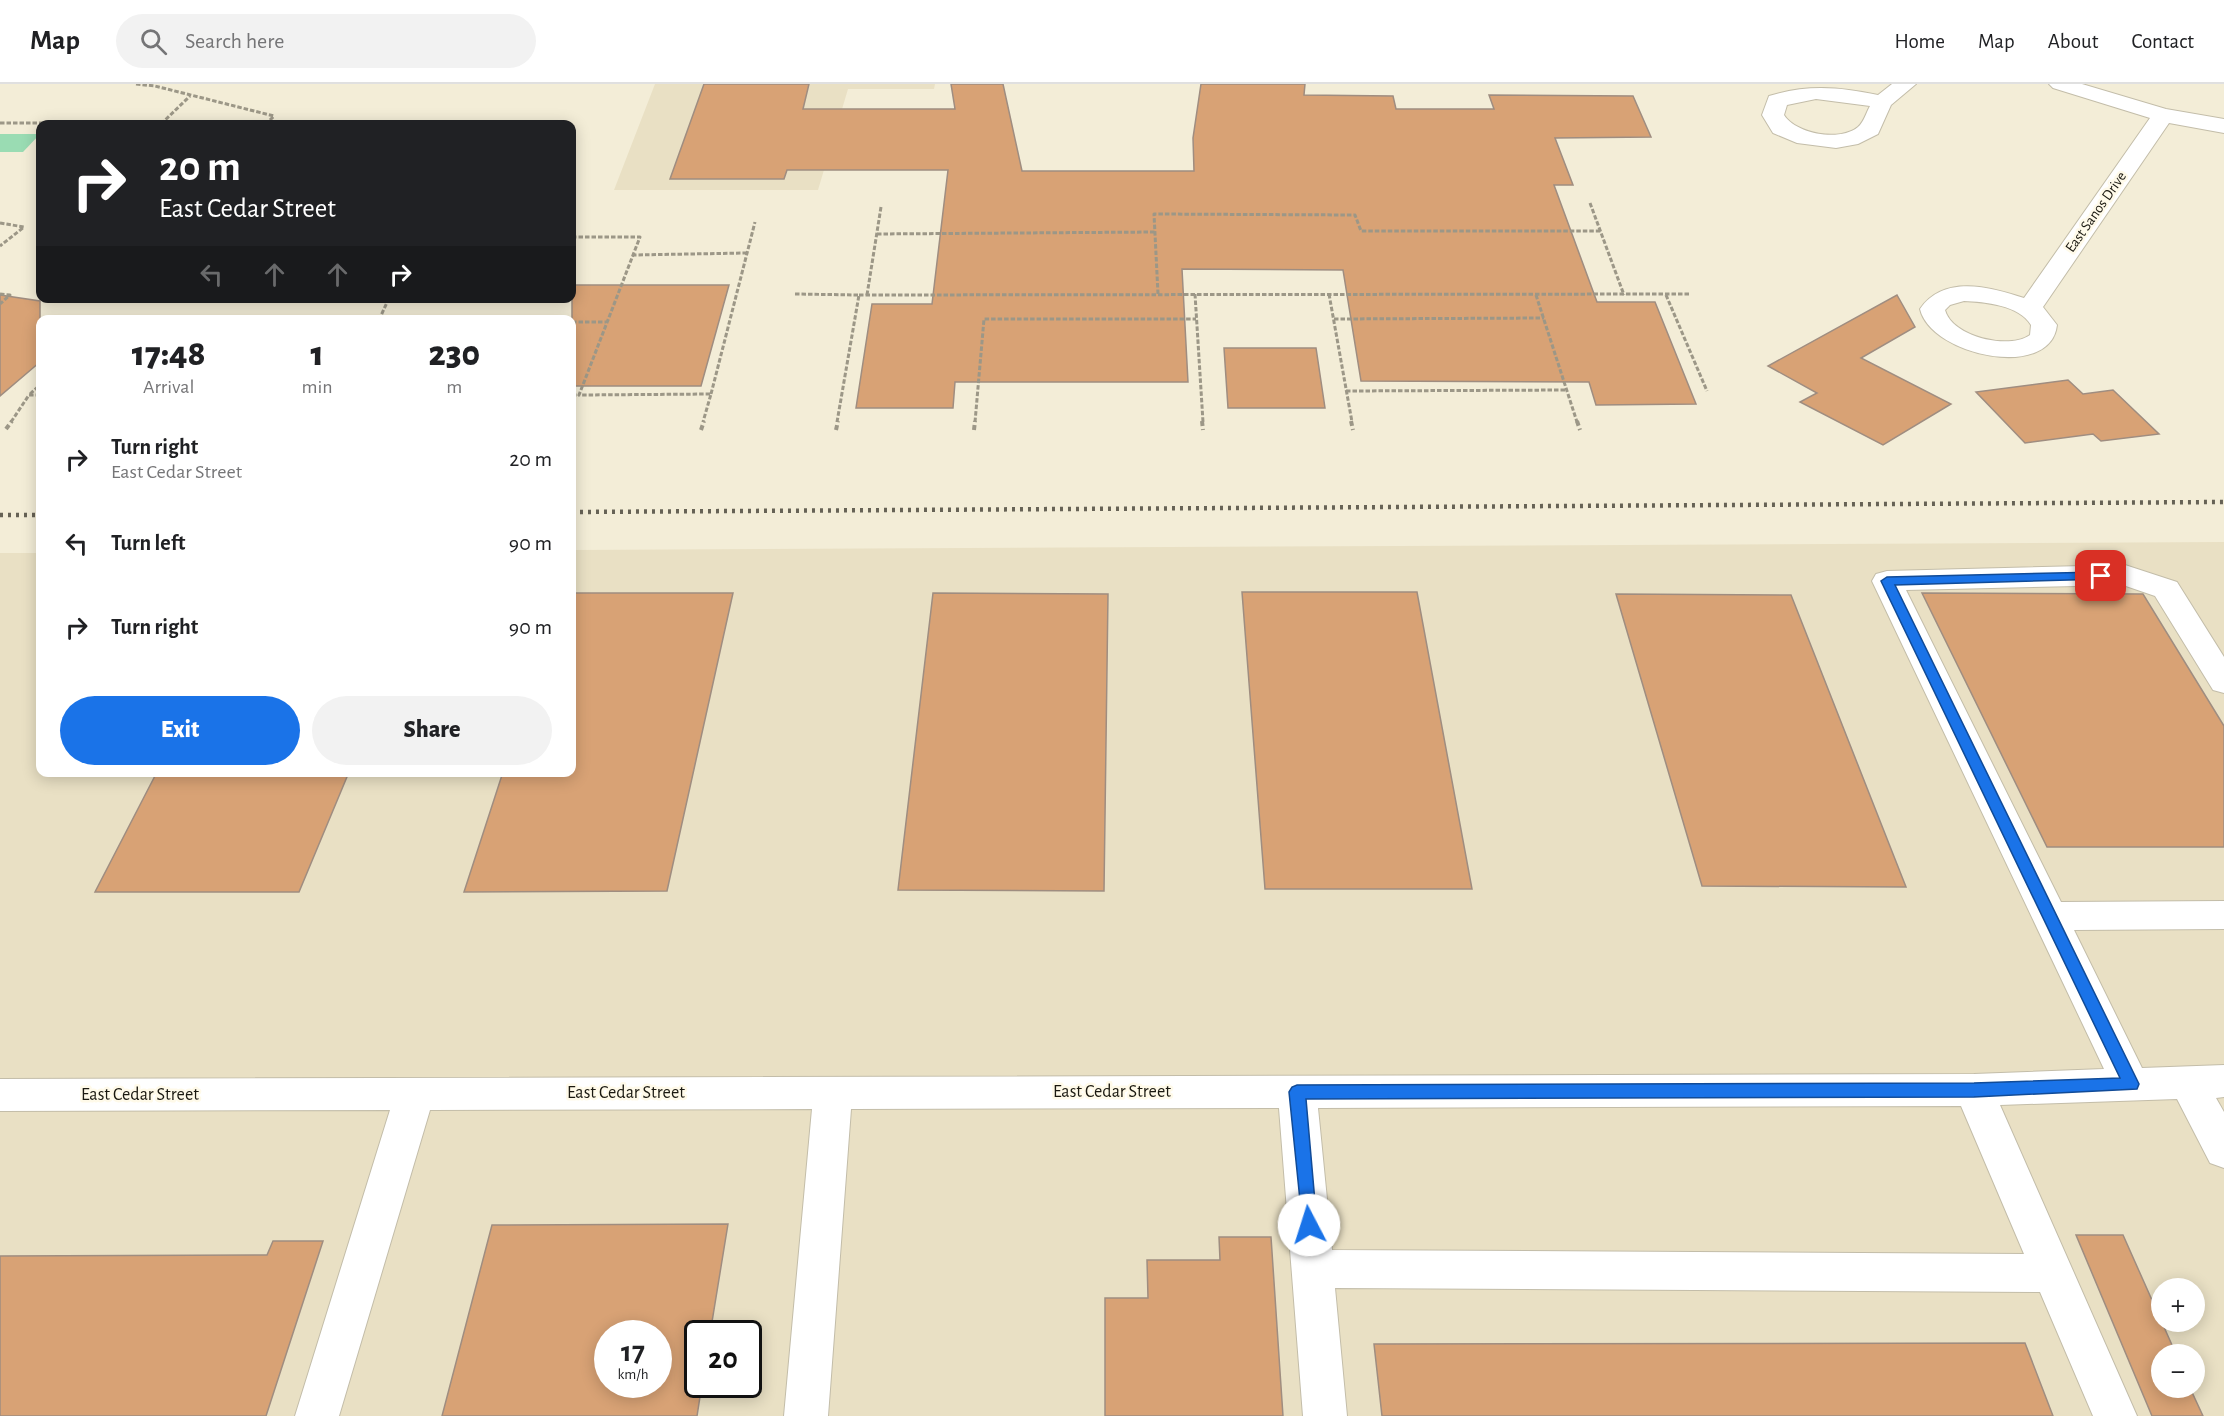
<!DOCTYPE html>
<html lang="en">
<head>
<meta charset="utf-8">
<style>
	:root { --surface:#fff; --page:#f2f2f2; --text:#202124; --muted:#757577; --line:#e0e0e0; --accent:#1a73e8 }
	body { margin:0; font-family:"Alegreya Sans",sans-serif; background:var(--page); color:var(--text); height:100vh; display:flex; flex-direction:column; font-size:22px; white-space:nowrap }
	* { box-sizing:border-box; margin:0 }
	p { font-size:20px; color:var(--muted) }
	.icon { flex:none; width:33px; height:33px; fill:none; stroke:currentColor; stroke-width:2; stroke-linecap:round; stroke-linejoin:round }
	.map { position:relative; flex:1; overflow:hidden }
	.panel { position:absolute; left:36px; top:231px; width:540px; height:462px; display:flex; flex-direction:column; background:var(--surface); border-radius:12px; box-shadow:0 3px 15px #0003 }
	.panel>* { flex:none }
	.banner { position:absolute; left:36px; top:36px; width:540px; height:183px; border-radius:12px; box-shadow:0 3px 15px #0003; background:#202124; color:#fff; overflow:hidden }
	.fabs { position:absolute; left:2151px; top:1194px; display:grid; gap:12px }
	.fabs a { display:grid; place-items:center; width:54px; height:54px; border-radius:50%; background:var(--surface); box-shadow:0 3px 15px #0003; font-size:30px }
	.speed { position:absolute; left:594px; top:1236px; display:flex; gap:12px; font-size:30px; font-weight:700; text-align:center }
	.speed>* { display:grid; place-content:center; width:78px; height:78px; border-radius:50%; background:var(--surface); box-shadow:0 3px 15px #0003; line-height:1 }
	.speed small { font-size:15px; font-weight:400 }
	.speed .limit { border:3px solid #111; border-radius:9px; background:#fff; color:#111 }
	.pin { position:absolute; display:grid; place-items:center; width:51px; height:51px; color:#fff; margin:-26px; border-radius:12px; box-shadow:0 3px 9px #0006 }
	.me { position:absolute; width:66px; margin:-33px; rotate:355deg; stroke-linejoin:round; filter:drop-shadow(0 0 4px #0008) }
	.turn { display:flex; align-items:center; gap:21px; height:126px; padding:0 24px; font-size:27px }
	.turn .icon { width:78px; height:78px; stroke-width:2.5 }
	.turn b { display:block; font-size:42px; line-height:51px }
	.lanes { display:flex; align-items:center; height:57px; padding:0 24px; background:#0003; justify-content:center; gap:30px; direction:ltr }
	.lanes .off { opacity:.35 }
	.eta { display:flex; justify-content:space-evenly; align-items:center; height:102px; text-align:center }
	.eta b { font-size:36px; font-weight:800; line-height:42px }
	.button { display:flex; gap:12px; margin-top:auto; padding:12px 24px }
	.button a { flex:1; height:69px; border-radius:36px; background:var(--accent); color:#fff; font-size:24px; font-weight:800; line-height:69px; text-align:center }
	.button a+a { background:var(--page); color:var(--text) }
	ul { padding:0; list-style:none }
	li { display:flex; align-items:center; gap:18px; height:84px; padding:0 24px }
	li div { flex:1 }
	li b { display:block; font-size:22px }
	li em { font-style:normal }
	header { display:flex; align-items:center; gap:36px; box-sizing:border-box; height:84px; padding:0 30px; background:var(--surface); border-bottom:2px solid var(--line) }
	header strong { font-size:28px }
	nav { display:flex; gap:33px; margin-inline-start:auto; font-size:21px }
	.search { width:420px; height:54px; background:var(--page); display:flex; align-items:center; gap:15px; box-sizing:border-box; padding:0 21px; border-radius:33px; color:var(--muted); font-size:22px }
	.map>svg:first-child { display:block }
	.built { fill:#e9e0c4; fill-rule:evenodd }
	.water { fill:#9adcb3 }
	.building { fill:#d8a275; stroke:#9f8d80; stroke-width:1.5; fill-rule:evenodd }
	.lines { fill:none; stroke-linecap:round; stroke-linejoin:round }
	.minor-casing { stroke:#c3bda9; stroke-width:2 }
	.path-far1 { stroke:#9c9787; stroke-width:3; stroke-dasharray:4.5 2; stroke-linecap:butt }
	.path { stroke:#9c9787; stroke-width:4; stroke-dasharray:5 3; stroke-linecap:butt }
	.minor { fill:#fff; fill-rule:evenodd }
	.rail { stroke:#666255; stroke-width:4.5; stroke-dasharray:3 5; stroke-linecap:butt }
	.route { fill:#1a73e8; stroke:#114b97; stroke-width:1.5 }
	.labels { text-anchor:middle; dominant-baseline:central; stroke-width:5; stroke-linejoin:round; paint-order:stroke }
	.far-street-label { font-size:15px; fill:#1a1810; stroke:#fffae9 }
	.street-label { font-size:18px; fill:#1a1810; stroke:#fffae9 }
</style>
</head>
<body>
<header>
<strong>Map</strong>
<div class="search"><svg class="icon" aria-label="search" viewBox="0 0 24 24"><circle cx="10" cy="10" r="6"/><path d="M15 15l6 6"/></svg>Search here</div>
<nav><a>Home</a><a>Map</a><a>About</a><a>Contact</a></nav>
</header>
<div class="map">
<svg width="2224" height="1332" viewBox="0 0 2224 1332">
	<rect width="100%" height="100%" fill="#f3edd7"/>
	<g class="built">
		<path d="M655,0H935L934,5H848L818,106H614Z"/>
		<path d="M2224,458V1332H0V469H40V688H572V466ZM2162,1204H2194V1238H2162ZM608,1250H658V1300H608ZM698,1250H748V1300H698ZM2162,1270H2194V1304H2162Z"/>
	</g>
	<path class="water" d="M0,50H40L23,68H0Z"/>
	<g class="building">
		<path d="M704,0H809L803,25H955L951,0H1003L1022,87H1194L1193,54L1201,0H1305L1304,11L1393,12L1396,25H1494L1489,11L1633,12L1651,53L1555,54L1573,101H1554L1597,218H1655L1696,320L1596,321L1589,298L1361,297L1343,186L1182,185L1188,298H955L953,324H856L872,220H932L948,86H787L784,95H670Z"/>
		<path d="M572,201H729L701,302H572Z"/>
		<path d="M0,211L40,217V278L0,312Z"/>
		<path d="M1897,211L1915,243L1861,274L1951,320L1883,361L1800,318L1817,309L1768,282Z"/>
		<path d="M1224,264H1316L1325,324H1228Z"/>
		<path d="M2068,296L2083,310L2113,306L2159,350L2101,357L2093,350L2025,359L1976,308Z"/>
		<path d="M1242,508H1417L1472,805H1265Z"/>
		<path d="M572,509H733L667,807L464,808L503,688H572Z"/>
		<path d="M933,509L1108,510L1104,807L898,806Z"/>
		<path d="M1922,509L2143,510L2224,642V763H2047Z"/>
		<path d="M1616,510L1791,511L1906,803L1702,802Z"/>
		<path d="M157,688H349L299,808H95Z"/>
		<path d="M728,1140L710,1250H698V1300H702L697,1332H442L492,1141ZM608,1250H658V1300H608Z"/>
		<path d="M2076,1151H2123L2176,1270H2162V1304H2190L2203,1332H2152Z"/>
		<path d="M1219,1153H1271L1283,1332H1105V1214H1148L1147,1176H1220Z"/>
		<path d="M273,1157H323L266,1332H0V1172L267,1171Z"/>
		<path d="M2025,1259L2053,1332H1382L1374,1260Z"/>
	</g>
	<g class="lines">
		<defs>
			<g id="minor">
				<path d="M1892,0H1916L1891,21L1878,50L1858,60L1836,64L1797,59L1773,49L1762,31L1769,12C1807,0 1840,3 1878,11ZM1816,15L1870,22C1866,29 1864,38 1858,43C1840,58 1796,50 1784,31L1787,21Z"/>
				<path d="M2049,0H2082L2166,25L2224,35V49L2169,39L2043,223L2057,241C2051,297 1931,272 1920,225C1944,190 1990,203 2024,214L2150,34L2053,4ZM1964,217C1985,218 2019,221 2031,241L2030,251C2009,266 1952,253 1945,226L1950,221Z"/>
				<path d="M2125,481L2177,498L2224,573V609L2213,606L2155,512L2123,501L1906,506L2061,818L2224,817V845L2074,846L2142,984L2224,981V1013L2216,1014L2224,1028V1084L2210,1079L2177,1015L2000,1021L2137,1332H2093L2040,1208L1335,1204L1347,1332H1303L1279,1024L851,1025L828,1332H784L812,1025L430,1026L339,1332H295L390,1026L0,1027V995L1974,990L2104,985L1872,497L1876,490L1887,487ZM1961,1022L2024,1170L1332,1166L1318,1024Z"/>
			</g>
		</defs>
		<use href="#minor" class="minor-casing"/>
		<g class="path-far1">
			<path d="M136,0L155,2L274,32L266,40"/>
			<path d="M0,39H163"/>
			<path d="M269,39L295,40"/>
			<path d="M161,40L190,12"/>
			<path d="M1590,119L1624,211"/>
			<path d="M0,139L24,143L0,162"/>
			<path d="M877,150L1155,148"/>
			<path d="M572,153H640L579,311L711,310L703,338"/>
			<path d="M632,171L747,169"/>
			<path d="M0,210L10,211L0,220"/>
			<path d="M795,210L859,211L837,338"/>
			<path d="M1158,210L1154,130L1355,131L1361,147H1601"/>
			<path d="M1195,210L1203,338"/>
			<path d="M1329,210L1352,338"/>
			<path d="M859,211L1690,210"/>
			<path d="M867,211L881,123"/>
			<path d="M1536,211L1577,338"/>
			<path d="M1666,211L1707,307"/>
			<path d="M1334,235L1544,234"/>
			<path d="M379,236L389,214"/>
			<path d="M572,238H606"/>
			<path d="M1346,307L1567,306"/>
			<path d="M30,310L40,301"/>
			<path d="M711,310L755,138"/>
			<path d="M572,311H579"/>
			<path d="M11,338L29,311H40"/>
			<path d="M975,338L984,235H1196"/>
		</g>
		<g class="path">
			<path d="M1202,337L1203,346"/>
			<path d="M1351,337L1353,346"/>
			<path d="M1577,337L1580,346"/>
			<path d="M6,345L12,337"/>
			<path d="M701,346L704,337"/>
			<path d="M836,346L838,337"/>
			<path d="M974,346L975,337"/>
		</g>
		<use href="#minor" class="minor"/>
		<g class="rail">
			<path d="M572,428L2224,418"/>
			<path d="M0,431H40"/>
		</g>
	</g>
	<path class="route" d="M2101,488L2105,489V495L1895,501L2139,1000L2137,1005L1974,1013L1306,1015L1317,1141L1315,1146L1309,1148L1303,1146L1289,1008L1292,1003L1297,1001L1974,999L2120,994L1881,497L1887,493Z"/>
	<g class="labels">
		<g class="far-street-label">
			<text transform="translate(2096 128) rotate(-55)">East Sanos Drive</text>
		</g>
		<g class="street-label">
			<text x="1112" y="1008">East Cedar Street</text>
			<text x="626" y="1009">East Cedar Street</text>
			<text x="140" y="1011">East Cedar Street</text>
		</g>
	</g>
</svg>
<div class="fabs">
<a>+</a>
<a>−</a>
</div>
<div class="speed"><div>17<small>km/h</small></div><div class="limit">20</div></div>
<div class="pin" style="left:2101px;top:492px;background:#d93025"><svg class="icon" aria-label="arrive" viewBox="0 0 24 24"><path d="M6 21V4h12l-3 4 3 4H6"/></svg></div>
<svg class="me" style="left:1309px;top:1141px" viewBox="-20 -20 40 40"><circle r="19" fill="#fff"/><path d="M0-13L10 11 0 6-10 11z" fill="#1a73e8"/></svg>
<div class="banner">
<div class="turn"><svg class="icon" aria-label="right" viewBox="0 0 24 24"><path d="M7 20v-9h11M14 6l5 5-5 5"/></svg><div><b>20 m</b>East Cedar Street</div></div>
<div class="lanes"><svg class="icon off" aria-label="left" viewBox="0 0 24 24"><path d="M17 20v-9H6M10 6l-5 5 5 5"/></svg><svg class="icon off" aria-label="ahead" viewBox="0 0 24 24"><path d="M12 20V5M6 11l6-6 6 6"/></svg><svg class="icon off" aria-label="ahead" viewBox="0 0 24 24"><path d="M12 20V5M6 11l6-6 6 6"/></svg><svg class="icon" aria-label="right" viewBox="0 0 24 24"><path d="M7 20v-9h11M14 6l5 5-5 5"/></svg></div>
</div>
<section class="panel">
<div class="eta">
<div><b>17:48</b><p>Arrival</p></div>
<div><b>1</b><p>min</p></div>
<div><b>230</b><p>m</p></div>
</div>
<ul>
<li><svg class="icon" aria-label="right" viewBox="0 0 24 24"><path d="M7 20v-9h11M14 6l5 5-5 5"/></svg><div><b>Turn right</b><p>East Cedar Street</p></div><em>20 m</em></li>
<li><svg class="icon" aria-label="left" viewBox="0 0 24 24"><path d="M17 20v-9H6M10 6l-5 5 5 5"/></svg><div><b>Turn left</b></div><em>90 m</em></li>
<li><svg class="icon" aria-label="right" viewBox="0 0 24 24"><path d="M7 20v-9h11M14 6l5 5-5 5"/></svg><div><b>Turn right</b></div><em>90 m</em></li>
</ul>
<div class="button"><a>Exit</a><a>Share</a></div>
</section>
</div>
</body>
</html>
